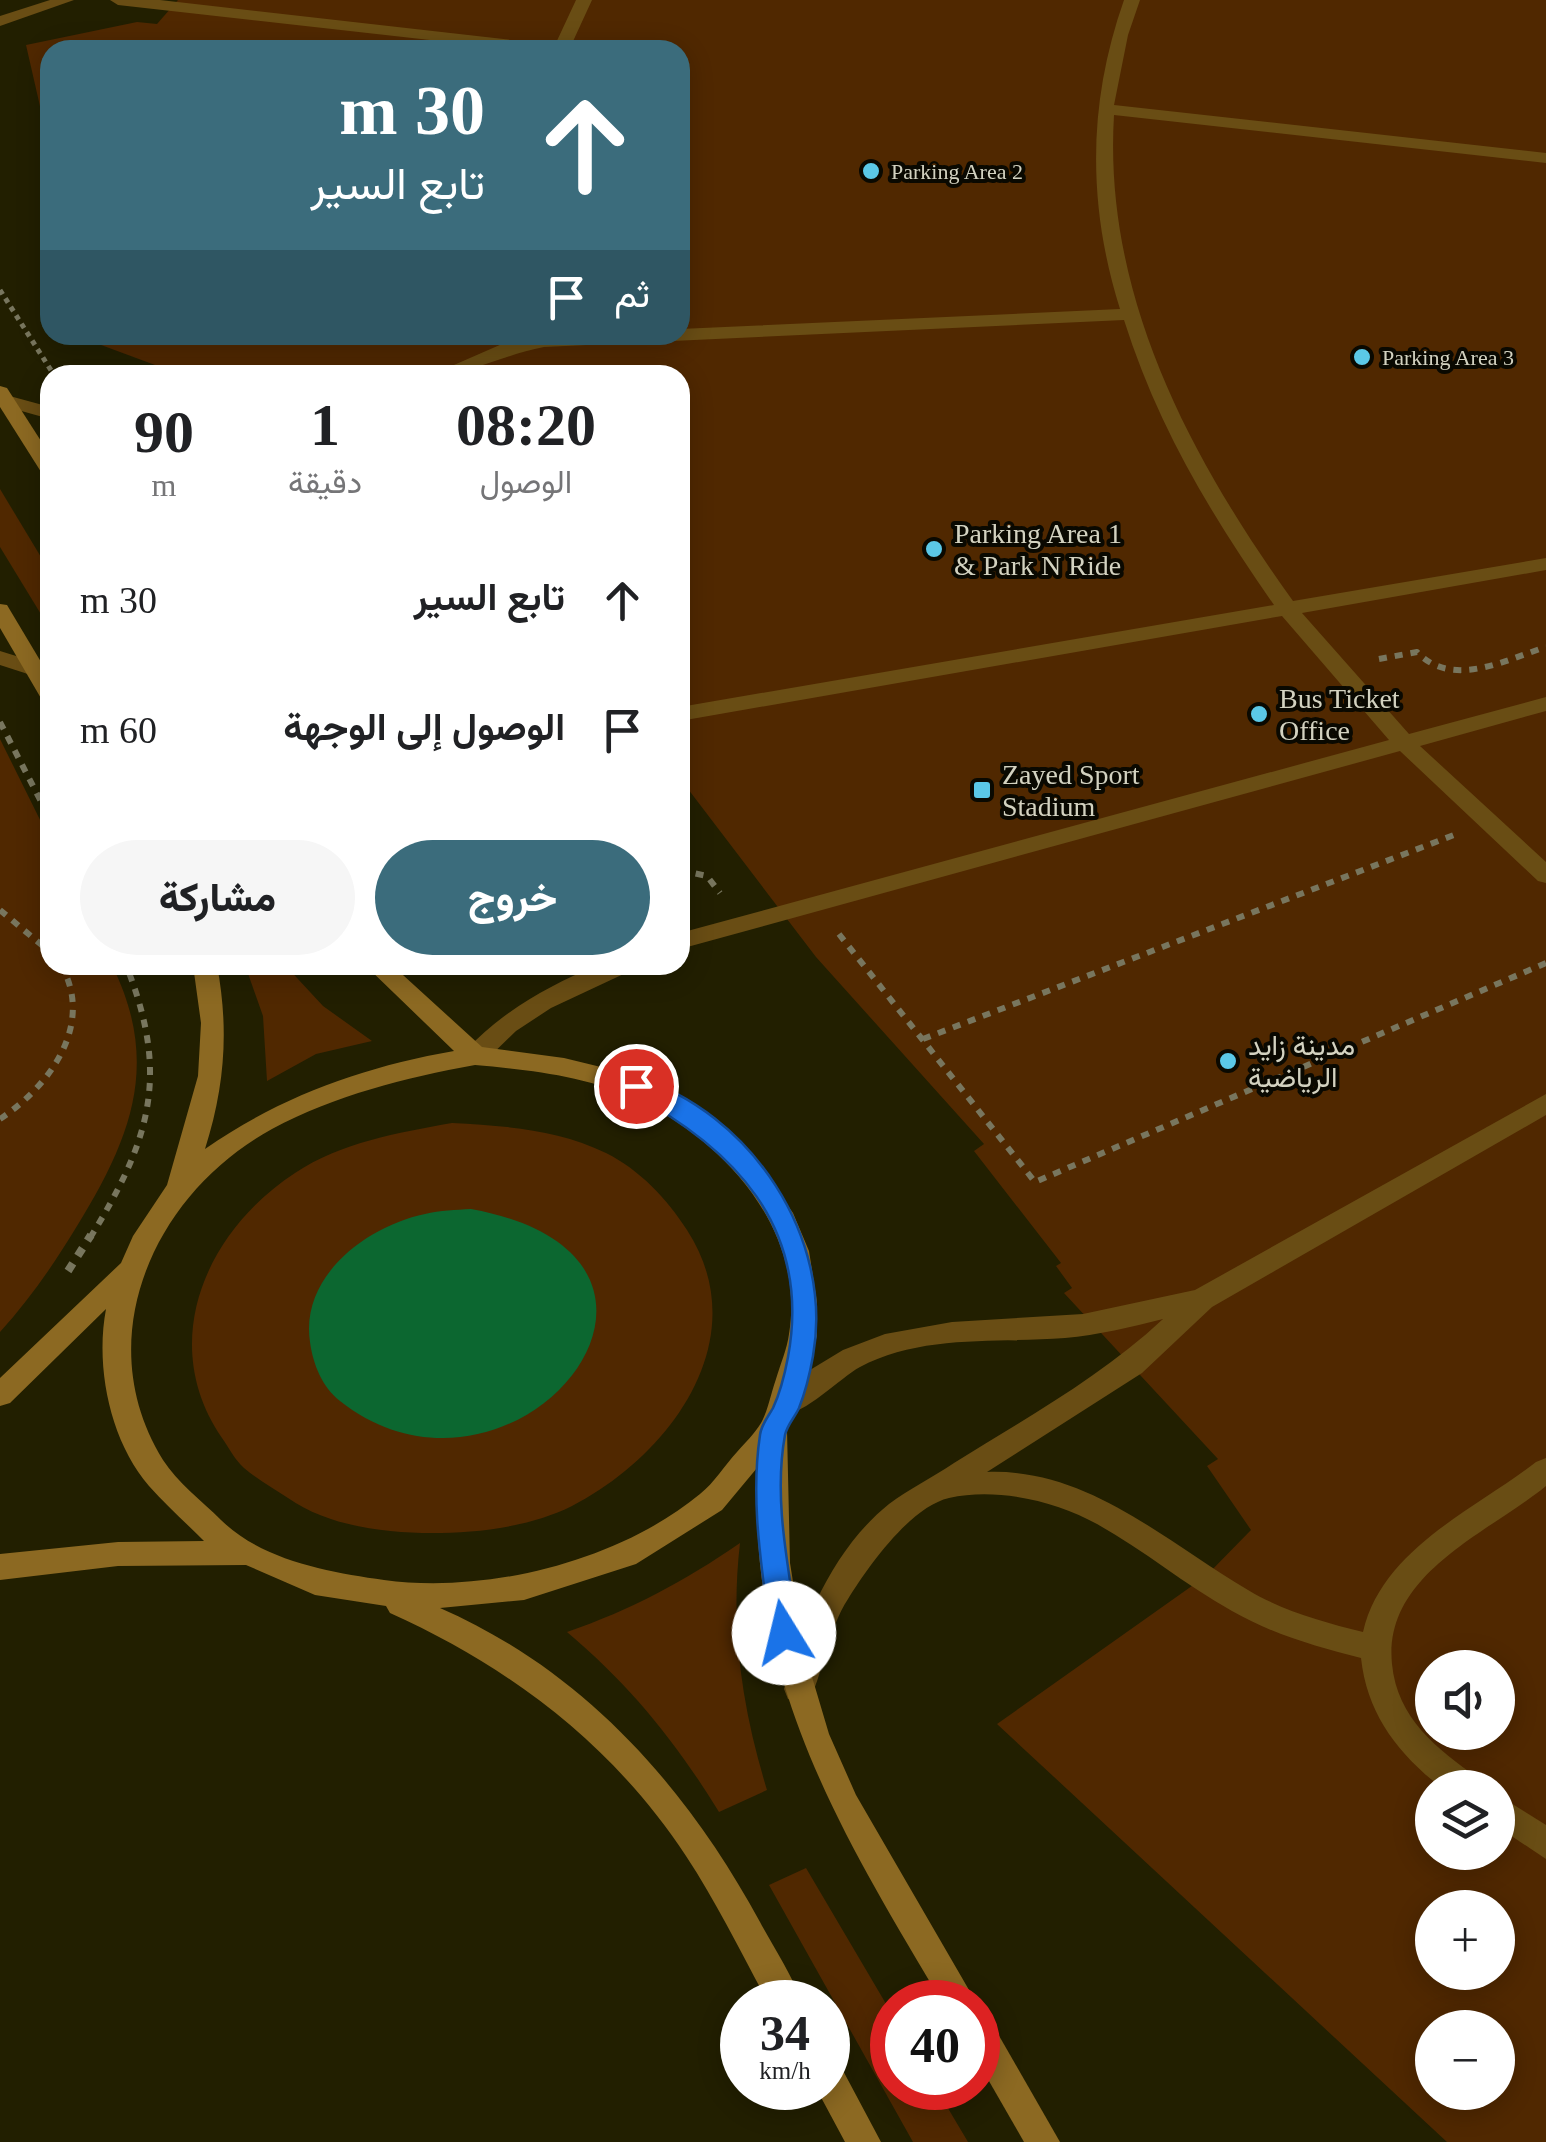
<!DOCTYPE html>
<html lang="ar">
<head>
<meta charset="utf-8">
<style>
	:root { --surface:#fff; --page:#f6f6f6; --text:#202124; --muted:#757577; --accent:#3b6c7c }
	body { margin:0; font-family:"Times New Roman",Vazirmatn,serif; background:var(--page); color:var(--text); direction:rtl; height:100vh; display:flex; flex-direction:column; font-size:38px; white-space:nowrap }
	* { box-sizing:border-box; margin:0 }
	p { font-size:32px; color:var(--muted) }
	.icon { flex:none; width:55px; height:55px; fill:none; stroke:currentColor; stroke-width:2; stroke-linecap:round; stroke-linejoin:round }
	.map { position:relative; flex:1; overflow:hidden; direction:ltr }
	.drawer { position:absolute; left:40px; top:365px; width:650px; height:610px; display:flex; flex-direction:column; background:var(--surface); border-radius:30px; box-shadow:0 5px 25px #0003; direction:rtl }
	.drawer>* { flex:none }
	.hud { position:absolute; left:40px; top:40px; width:650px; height:305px; border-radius:30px; box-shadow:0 5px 25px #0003; direction:rtl; background:#3b6c7c; color:#fff; overflow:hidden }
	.buttons { position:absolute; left:1415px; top:1650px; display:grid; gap:20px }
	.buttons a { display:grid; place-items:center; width:100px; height:100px; border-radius:50%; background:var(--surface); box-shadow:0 5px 25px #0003; font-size:50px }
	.speed { position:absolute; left:720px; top:1980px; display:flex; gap:20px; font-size:50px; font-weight:700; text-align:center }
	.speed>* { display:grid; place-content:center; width:130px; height:130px; border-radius:50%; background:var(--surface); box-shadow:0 5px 25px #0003; line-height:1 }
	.speed small { font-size:25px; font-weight:400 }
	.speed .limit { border:15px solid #d22; background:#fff; color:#111 }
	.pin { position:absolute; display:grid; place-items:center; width:85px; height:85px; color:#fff; margin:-42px; border:5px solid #fff; border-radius:50%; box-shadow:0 2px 10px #0007 }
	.me { position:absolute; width:110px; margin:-55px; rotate:351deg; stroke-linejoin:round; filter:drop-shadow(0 0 8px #0008) }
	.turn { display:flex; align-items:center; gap:35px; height:210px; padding:0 40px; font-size:45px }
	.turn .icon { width:130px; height:130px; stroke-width:2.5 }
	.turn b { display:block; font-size:70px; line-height:85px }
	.then { display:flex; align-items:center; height:95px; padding:0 40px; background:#0003; gap:20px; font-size:38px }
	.eta { display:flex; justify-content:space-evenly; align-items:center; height:170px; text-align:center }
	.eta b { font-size:60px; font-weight:800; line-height:70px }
	.cta { display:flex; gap:20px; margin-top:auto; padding:20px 40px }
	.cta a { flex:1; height:115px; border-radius:60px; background:var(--accent); color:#fff; font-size:40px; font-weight:800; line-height:115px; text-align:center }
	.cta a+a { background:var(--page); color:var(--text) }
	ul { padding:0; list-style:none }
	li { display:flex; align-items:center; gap:30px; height:130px; padding:0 40px }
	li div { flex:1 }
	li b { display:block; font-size:38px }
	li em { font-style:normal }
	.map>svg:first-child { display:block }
	.green { fill:#502800; fill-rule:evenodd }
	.water { fill:#0c6730 }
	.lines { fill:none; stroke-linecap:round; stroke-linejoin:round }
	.path-far2 { stroke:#78765e; stroke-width:5; stroke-dasharray:5 5; stroke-linecap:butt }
	.path-far1 { stroke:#78765e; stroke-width:6; stroke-dasharray:8 8; stroke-linecap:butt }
	.path { stroke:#78765e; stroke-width:8; stroke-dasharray:9 9; stroke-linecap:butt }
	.lane { fill:#694d14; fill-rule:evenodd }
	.secondary { fill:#8c6922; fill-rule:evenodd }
	.route { fill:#1a73e8; stroke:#114b97; stroke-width:2.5 }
	.poi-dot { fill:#5bc8e7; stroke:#0a0901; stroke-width:4 }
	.labels { text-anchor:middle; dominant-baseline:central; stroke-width:8; stroke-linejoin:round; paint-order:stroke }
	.far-poi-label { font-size:22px; fill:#d3d2c0; stroke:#0a0901; text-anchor:start }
	.poi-label { font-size:28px; fill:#d3d2c0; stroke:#0a0901; text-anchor:start }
</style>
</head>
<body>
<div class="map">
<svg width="1546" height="2142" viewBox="0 0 1546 2142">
	<rect width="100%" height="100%" fill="#221f00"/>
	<g class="green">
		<path d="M178,0H1546V2142H1447L997,1724L1206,1576L1251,1530L1207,1466L1218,1459L1064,1293L1072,1288L1056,1266L1061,1263L974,1151L984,1144L816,957L688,789L680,790V375H182L93,342L92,335H680V50H50V150L26,45L137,22L157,24ZM1432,1668H1498V1732H1432ZM1432,1788H1498V1852H1432ZM1432,1908H1498V1972H1432ZM1432,2028H1498V2092H1432Z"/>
		<path d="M0,489L50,572V629L0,547Z"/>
		<path d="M0,739L50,840V965H112C161,1064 131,1138 77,1226C54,1264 30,1299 0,1332Z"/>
		<path d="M245,965H285L323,1006L372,1041L316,1054L267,1081L263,1016Z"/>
		<path d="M452,1123C505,1126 557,1129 606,1153C640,1170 667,1199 687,1230C757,1338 671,1455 572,1506C530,1527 477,1533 432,1533C384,1533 328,1526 288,1498C273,1488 257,1479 244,1468C235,1460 229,1448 222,1438C157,1343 205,1232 295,1173C342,1142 397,1133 452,1123Z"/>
		<path d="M740,1543C730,1629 742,1708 767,1790L719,1812C676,1742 630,1685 567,1632C631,1610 685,1581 740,1543Z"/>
		<path d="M806,1868L892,2014V2088H936L968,2142H913L769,1885Z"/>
	</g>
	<path class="water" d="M471,1209C743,1259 513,1537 340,1401C322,1387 313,1364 310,1342C300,1276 367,1226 425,1214C440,1210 456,1210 471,1209Z"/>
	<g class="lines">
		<path class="path-far2" d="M0,290L54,375"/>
		<g class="path-far1">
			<path d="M1379,659L1417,652C1452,689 1505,660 1546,647"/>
			<path d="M0,722L50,819"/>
			<path d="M680,870L707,876L720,893"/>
			<path d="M0,910L50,952"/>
			<path d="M839,934L1035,1182L1546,963"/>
			<path d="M923,1039L1454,835"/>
			<path d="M0,1119C50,1086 95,1024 61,965"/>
			<path d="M90,1238C151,1139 170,1075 126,965"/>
		</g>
		<path class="path" d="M68,1271L91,1235"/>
		<g class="lane">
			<path d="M50,0H74L0,26V16Z"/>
			<path d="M110,0H160L555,45L576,0H592L569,50H518L118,5Z"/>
			<path d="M1124,0H1140L1128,35L1114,105L1546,153V163L1114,115C1103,296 1191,459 1293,601L1546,558V570L1302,613L1409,734L1546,697V711L1420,746L1546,862V883L1538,881L1400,751L680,949V933L1389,740L1282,616L680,721V707L1274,605C1211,515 1157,425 1124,320L544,347C505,354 470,375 431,375L502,344L544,335H680V329L1120,309C1087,204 1088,102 1124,0Z"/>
			<path d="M6,395L50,407V419L0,405V397Z"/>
			<path d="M0,651L42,664L45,669L34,676L0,665Z"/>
			<path d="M598,965H633L630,971L551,1008L516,1031L484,1062H466L463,1056L466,1050C504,1010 548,986 598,965Z"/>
			<path d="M1546,1094V1115L1212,1307L1142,1373L987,1472C1088,1468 1166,1542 1248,1590C1283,1611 1323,1622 1363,1632C1382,1549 1474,1510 1536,1462L1546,1458V1486C1487,1534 1383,1574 1392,1664C1397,1718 1437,1749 1478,1778L1482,1788H1442C1398,1754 1367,1714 1361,1658C1317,1647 1272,1634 1232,1611C1185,1585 1144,1550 1097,1524C1056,1501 996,1487 949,1498C910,1507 868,1567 848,1599C828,1630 825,1666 810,1699L799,1702L788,1699L784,1689C803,1622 833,1549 889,1504C909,1489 933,1477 954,1463C1026,1418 1101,1377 1163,1319C1131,1327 1098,1335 1065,1338C998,1343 921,1334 860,1367C838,1379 799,1421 777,1414L773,1406L810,1370L843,1350L885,1334L952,1322L1083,1314L1195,1290Z"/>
			<path d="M1498,1795L1546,1825V1859L1498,1827Z"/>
		</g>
		<g class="secondary">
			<path d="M0,386L7,388L50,455V477L43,475L0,407Z"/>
			<path d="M0,604L7,605L50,677V702L42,700L0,628Z"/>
			<path d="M193,965H217C229,1029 225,1086 205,1149C281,1096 363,1067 454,1051L365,965H392L482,1047L564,1058L605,1068L654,1086L692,1106L726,1131L757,1161L793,1213L809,1251L817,1302V1336L787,1430L790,1563L804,1650L829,1734L856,1795L976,2002H942C837,1826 749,1682 757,1468L722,1510L636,1564L524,1600L440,1608C584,1671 686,1786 760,1922C774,1948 792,1975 802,2002H768C741,1953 717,1903 686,1856C613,1745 510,1667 390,1613L386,1606L315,1595L246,1565L118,1566L0,1580V1554L118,1542L204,1541C186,1523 166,1505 149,1486C110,1441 95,1367 106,1309L10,1403L0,1406V1378L121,1263L133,1236L167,1185L198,1076L201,1023ZM475,1065C531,1070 587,1076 638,1100C725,1141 806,1231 789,1334C787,1349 780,1365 776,1379C771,1393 768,1411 761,1423C755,1433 745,1443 737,1452C725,1465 714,1483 700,1494C619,1561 488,1594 384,1580C329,1572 263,1561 221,1520C202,1501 177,1482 163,1460C88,1339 154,1193 272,1129C336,1095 404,1078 475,1065Z"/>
			<path d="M978,2015L990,2020L1060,2142H1024L978,2062Z"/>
			<path d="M828,2060L840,2065L881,2142H845L816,2088H828Z"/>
		</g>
	</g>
	<path class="route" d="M636,1077C751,1112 834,1238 813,1356C810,1373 805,1393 799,1408C795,1417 787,1425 785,1435C773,1500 789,1569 798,1633L794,1641L784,1645L774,1641L770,1633C762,1568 750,1501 760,1435C761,1425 768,1417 773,1408C780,1393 785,1373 788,1357C812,1227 733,1147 628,1092L624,1086L628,1080Z"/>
	<g class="poi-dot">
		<circle cx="871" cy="171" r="10"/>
		<circle cx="1362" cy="357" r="10"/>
		<circle cx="934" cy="549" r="10"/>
		<circle cx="1259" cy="714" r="10"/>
		<rect x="972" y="780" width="20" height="20" rx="5"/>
		<circle cx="1228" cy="1061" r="10"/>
	</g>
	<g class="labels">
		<g class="far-poi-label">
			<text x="891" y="171">Parking Area 2</text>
			<text x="1382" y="357">Parking Area 3</text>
		</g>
		<g class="poi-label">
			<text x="954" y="533">Parking Area 1<tspan x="954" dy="32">&amp; Park N Ride</tspan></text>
			<text x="1279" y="698">Bus Ticket<tspan x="1279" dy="32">Office</tspan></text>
			<text x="1002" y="774">Zayed Sport<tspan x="1002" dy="32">Stadium</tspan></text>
			<text x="1248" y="1045">مدينة زايد<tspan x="1248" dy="32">الرياضية</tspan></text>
		</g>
	</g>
</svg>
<div class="buttons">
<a><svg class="icon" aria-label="sound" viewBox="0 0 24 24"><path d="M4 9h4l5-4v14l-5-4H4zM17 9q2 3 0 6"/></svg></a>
<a><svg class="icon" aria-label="layers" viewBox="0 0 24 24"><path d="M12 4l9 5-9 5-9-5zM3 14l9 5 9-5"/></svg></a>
<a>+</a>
<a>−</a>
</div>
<div class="speed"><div>34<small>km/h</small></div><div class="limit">40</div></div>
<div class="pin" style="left:636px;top:1086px;background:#d93025"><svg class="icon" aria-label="arrive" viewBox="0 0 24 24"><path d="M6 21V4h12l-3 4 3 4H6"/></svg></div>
<svg class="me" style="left:784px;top:1633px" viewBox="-20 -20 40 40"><circle r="19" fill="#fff"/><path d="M0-13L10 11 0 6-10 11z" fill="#1a73e8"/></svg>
<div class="hud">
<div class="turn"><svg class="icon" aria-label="ahead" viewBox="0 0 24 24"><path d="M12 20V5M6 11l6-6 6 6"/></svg><div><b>30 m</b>تابع السير</div></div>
<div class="then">ثم<svg class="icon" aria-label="arrive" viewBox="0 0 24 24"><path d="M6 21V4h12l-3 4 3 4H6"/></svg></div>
</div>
<section class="drawer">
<div class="eta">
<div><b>08:20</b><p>الوصول</p></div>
<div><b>1</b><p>دقيقة</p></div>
<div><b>90</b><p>m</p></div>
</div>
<ul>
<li><svg class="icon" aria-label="ahead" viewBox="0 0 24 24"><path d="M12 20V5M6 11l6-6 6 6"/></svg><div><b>تابع السير</b></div><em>30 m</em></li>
<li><svg class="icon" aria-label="arrive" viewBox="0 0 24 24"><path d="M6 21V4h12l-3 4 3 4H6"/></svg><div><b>الوصول إلى الوجهة</b></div><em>60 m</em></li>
</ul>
<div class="cta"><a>خروج</a><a>مشاركة</a></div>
</section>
</div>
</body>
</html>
